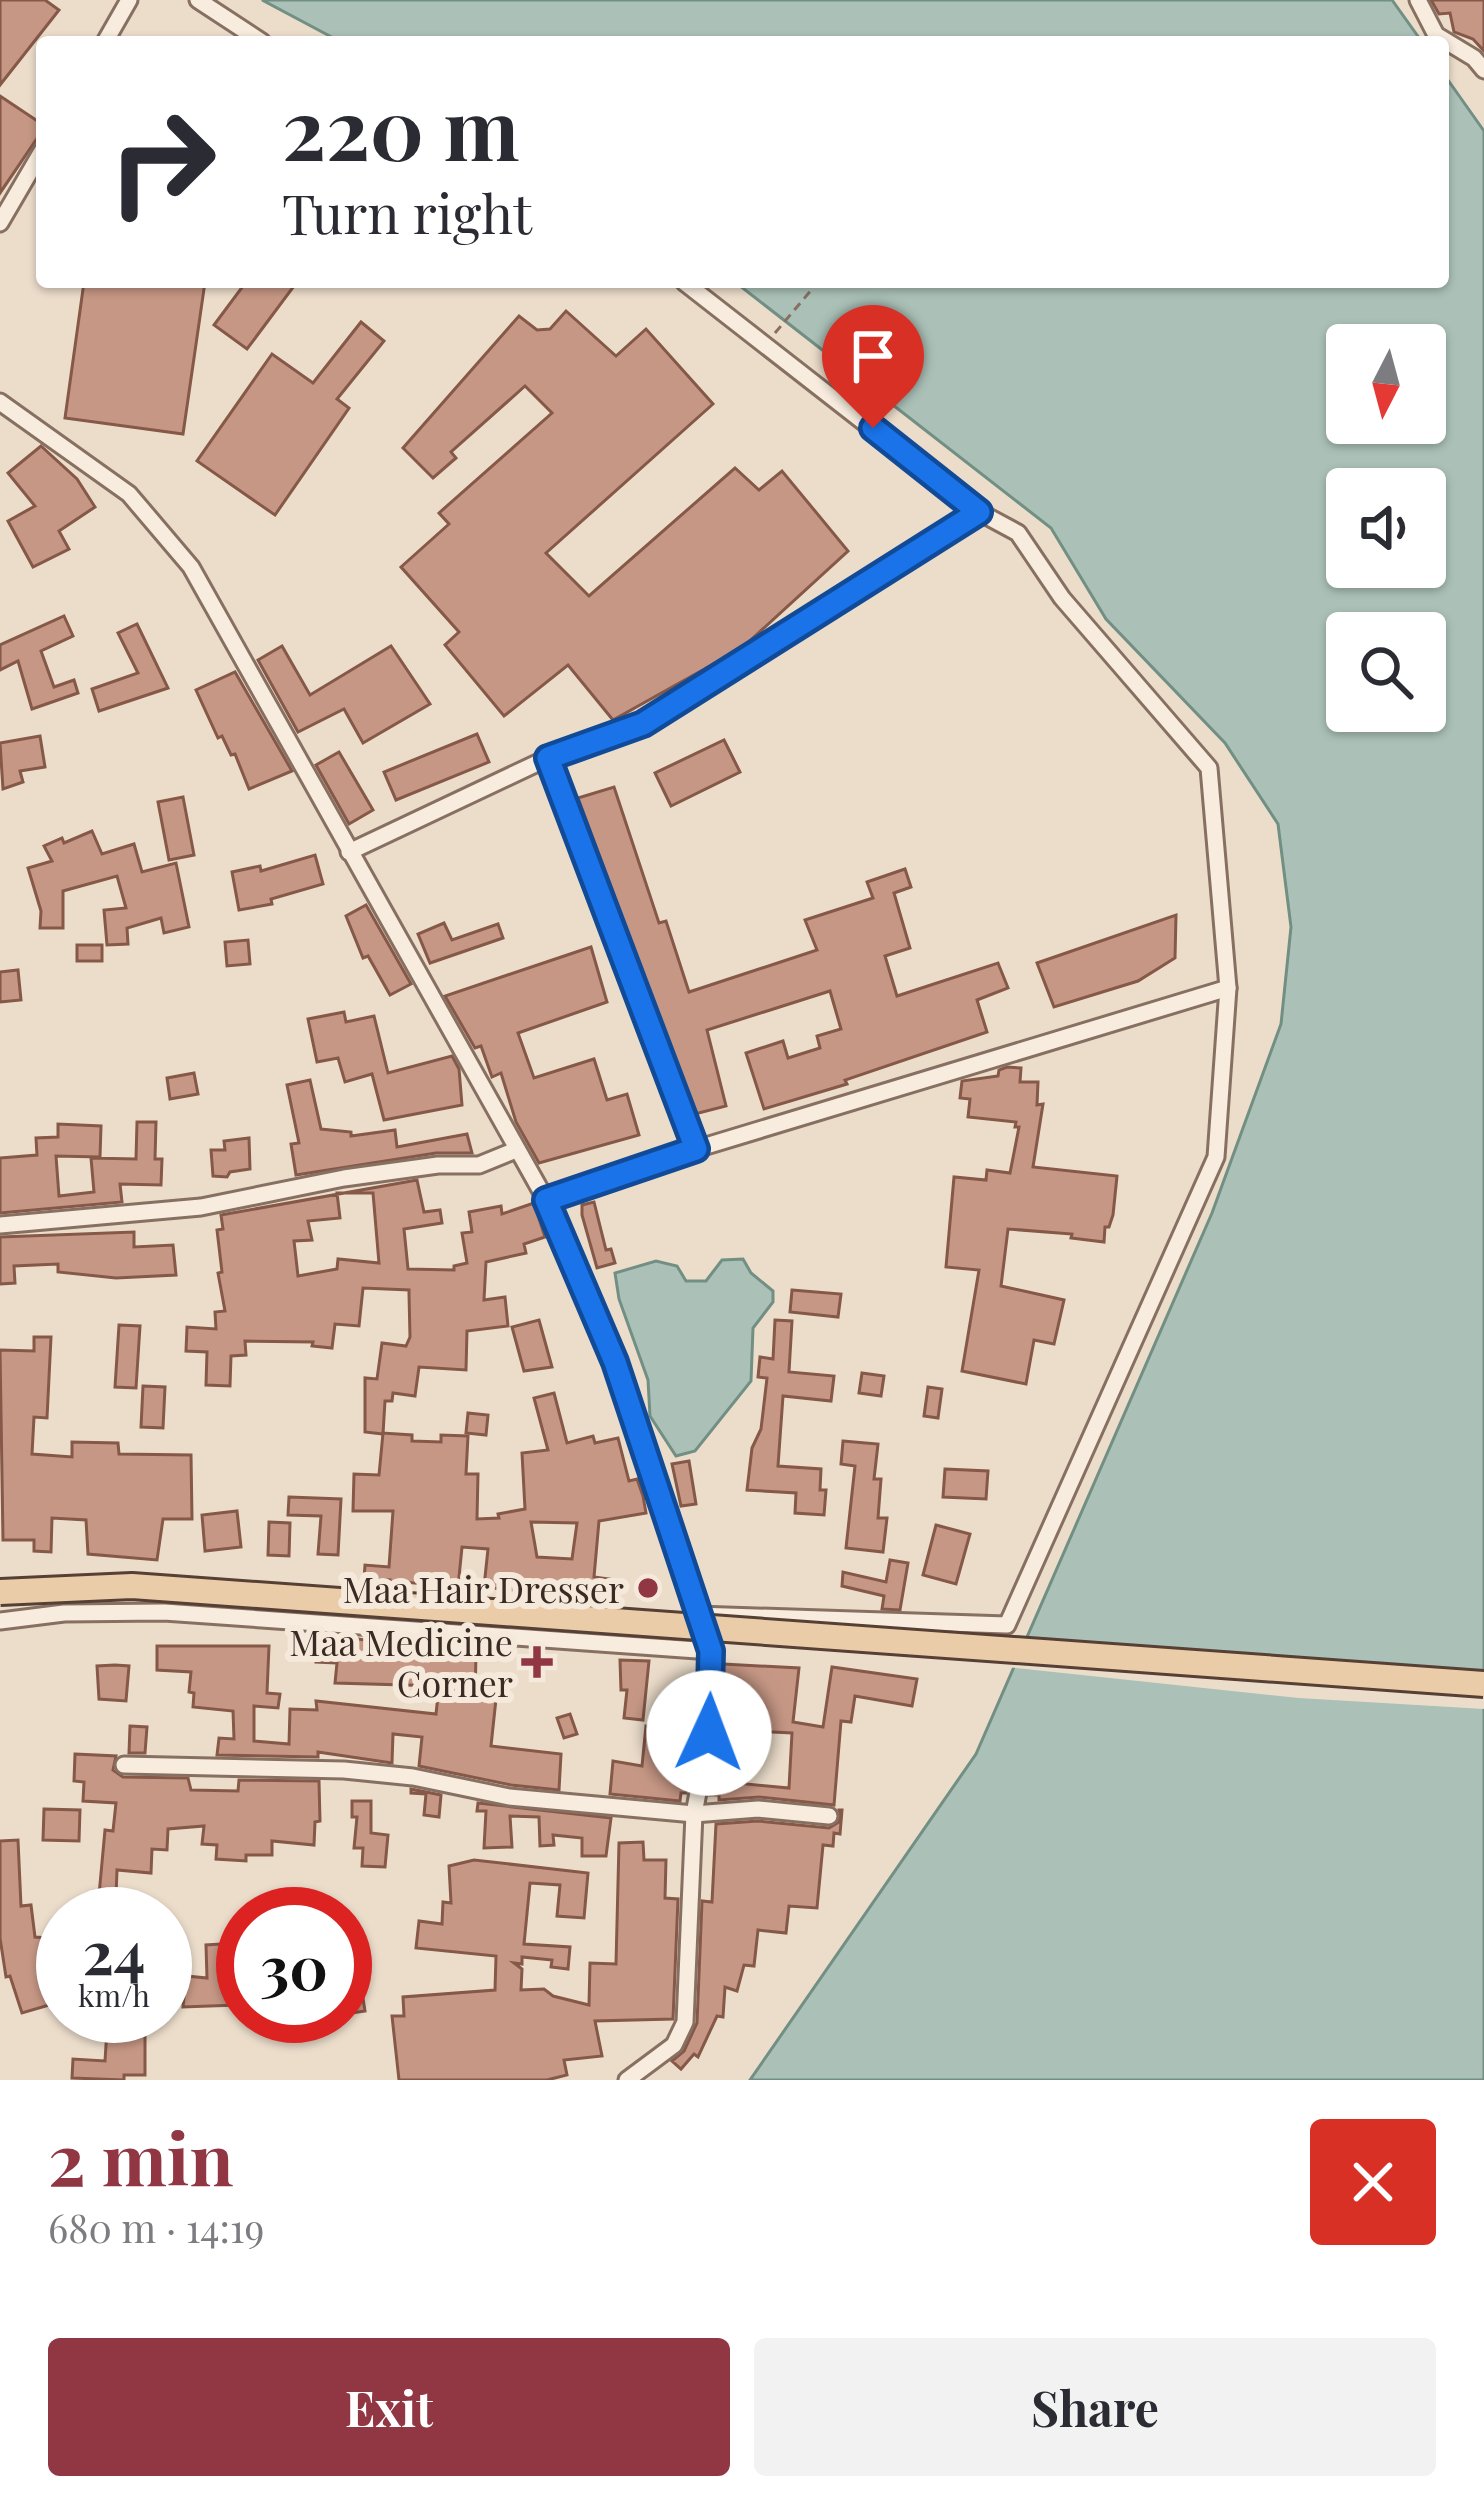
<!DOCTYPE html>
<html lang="en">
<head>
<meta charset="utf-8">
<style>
	:root { --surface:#fff; --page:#f2f2f3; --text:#2b2b33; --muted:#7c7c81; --accent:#913643 }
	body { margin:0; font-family:"Playfair Display",serif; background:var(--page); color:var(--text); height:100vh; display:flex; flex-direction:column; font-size:45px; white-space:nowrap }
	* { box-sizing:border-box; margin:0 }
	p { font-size:39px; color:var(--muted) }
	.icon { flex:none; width:66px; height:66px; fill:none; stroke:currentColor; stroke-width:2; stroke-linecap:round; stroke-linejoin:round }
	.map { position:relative; height:2080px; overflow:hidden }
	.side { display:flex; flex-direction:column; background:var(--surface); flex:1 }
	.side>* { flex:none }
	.top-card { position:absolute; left:36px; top:36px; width:1413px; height:252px; border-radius:12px; box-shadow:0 3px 9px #0004; background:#fff; color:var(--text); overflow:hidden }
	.needle { width:78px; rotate:186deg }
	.tools { position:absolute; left:1326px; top:324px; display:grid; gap:24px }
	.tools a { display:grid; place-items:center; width:120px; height:120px; border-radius:12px; background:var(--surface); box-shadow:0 3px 9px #0004; font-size:60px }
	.speed { position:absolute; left:36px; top:1887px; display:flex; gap:24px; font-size:60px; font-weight:700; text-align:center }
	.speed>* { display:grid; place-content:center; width:156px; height:156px; border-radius:50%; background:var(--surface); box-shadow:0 3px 9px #0004; line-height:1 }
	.speed small { font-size:30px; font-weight:400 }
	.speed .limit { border:18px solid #d22; background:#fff; color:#111 }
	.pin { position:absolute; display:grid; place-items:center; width:102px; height:102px; color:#fff; margin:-123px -51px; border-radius:50% 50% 50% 0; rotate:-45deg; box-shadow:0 0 12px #0007 }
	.pin .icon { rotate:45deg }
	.me { position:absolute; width:132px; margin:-66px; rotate:2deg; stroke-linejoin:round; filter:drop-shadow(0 0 9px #0008) }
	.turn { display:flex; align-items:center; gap:42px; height:252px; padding:0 48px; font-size:54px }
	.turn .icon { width:156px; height:156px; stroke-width:2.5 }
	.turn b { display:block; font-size:84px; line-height:102px }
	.round { display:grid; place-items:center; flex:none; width:126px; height:126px; border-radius:12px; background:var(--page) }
	.overview { display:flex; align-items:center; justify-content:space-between; height:204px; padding:0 48px }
	h1 { font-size:72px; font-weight:700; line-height:90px; color:var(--accent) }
	.primary-button { display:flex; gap:24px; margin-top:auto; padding:24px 48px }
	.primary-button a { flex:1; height:138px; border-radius:12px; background:var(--accent); color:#fff; font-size:48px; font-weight:700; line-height:138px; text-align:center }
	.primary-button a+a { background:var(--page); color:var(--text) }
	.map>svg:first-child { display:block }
	.water { fill:#abc1b7; stroke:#728f84; stroke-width:3; fill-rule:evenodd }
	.pier { fill:#ecddcb }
	.building { fill:#c69785; stroke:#855848; stroke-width:3; fill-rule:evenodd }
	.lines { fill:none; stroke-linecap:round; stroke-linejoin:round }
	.street-casing { stroke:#877061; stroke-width:21 }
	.path { stroke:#877061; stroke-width:3; stroke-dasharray:9 6; stroke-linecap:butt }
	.street { stroke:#f7ecde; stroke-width:15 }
	.primary-bridge-casing { stroke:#563f34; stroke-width:30; stroke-linecap:butt }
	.primary-bridge { stroke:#eacca8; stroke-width:24 }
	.route-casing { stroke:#114b97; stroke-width:30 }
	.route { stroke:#1a73e8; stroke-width:21 }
	.poi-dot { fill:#913643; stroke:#f4e9da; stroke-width:4.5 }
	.labels { text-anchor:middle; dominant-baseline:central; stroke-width:12; stroke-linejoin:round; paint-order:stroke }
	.poi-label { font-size:36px; fill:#392a23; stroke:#f4e9da; text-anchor:end }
</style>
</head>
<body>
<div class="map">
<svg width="1484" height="2080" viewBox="0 0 1484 2080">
	<rect width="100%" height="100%" fill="#ecddcb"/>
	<g class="water">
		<path d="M262,0H1392L1422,42H341Z"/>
		<path d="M1443,73L1484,131V2080H750L976,1754L1212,1213L1281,1024L1291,927L1278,824L1225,743L1106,619L1051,528L735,282H1443ZM1347,345H1425V423H1347ZM1347,489H1425V567H1347ZM1347,633H1425V711H1347Z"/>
		<path d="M743,1259L751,1273L773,1291V1302L753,1328L751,1381L695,1451L676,1456L650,1416L648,1380L619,1299L615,1273L656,1261L677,1266L686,1281H706L722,1260Z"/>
	</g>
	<path class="pier" d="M1018,1642L1484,1679V1709L1299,1698L1007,1667Z"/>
	<g class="building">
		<path d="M0,0H45L59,10L0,85Z"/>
		<path d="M1431,0H1484V51L1473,39L1454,32L1450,13L1439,14Z"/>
		<path d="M0,96L42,124V131L0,193Z"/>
		<path d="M84,282H205L183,434L65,418Z"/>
		<path d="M246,282H297L247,349L214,325Z"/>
		<path d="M566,311L616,356L646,329L713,404L546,553L589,596L735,468L759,490L782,471L848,551L742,648L613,720L568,665L504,716L445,645L459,632L401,567L449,524L439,513L552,413L525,386L451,452L456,458L433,478L403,448L519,316L537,330L550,329Z"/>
		<path d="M361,322L384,341L337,399L349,408L275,515L197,461L272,354L313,383Z"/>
		<path d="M41,446L77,479L95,507L59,531L69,549L33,567L8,521L35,506L8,473Z"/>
		<path d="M64,616L73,636L41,651L54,687L74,680L78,693L32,709L18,661L0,670V645Z"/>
		<path d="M137,624L168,688L99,711L92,689L138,673L118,633Z"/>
		<path d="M282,646L310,695L391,646L430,704L363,743L344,709L298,732L258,660Z"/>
		<path d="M235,672L292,771L249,789L235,754L231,755L222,736L218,738L196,690Z"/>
		<path d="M477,734L489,762L396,800L384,772Z"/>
		<path d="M40,736L45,767L20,771L23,782L3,789L0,743Z"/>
		<path d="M724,740L740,772L671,806L655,773Z"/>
		<path d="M339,752L373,810L349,824L316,765Z"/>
		<path d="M614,787L659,923L666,921L689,992L817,950L805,920L873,898L867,882L905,869L911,887L894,893L910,948L885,956L897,996L998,963L1008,988L977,1000L987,1032L845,1080L847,1084L764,1109L746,1053L783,1041L788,1058L820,1048L817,1036L841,1029L830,991L707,1030L726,1106L695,1114L578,798Z"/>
		<path d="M183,797L194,855L169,860L158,802Z"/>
		<path d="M92,831L102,854L134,844L142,872L176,863L189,927L164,933L161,918L127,928L128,944L107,945L104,910L126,908L117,876L63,891V928H40L41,911L28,868L52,861L44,846L62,838L64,843Z"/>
		<path d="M315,855L323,884L271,899L272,904L239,910L232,872L260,866L261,871Z"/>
		<path d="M366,905L411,984L390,995L368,956L363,958L346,916Z"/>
		<path d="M1176,915L1175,958L1138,981L1054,1007L1037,963Z"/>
		<path d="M444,923L452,940L498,924L503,938L430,963L418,934Z"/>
		<path d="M248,940L250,964L227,966L225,942Z"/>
		<rect x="77" y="945" width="25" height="16"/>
		<path d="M591,947L607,1002L518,1033L534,1078L594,1059L607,1100L627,1094L639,1135L539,1163L516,1122L501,1073L492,1077L481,1046L475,1048L445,996Z"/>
		<path d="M18,970L21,1000L0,1002V972Z"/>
		<path d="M344,1012L346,1022L374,1016L388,1073L452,1056L459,1069L462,1105L384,1120L372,1074L345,1082L338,1058L317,1062L308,1019Z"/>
		<path d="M1007,1067L1021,1068L1020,1082H1038L1037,1105L1043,1104L1033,1167L1117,1176L1113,1215L1109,1227H1105L1104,1242L1071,1238L1072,1234L1008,1229L1001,1286L1064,1300L1054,1344L1034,1340L1026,1384L962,1371L979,1270L946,1267L954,1177L986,1180L987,1170L1010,1173L1019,1127H1015L1016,1122L968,1117L970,1099L960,1098L962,1081L998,1076L999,1070Z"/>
		<path d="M194,1073L198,1094L170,1099L167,1078Z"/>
		<path d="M310,1080L321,1129L351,1132V1136L395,1130L397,1147L467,1134L472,1153H436L296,1175L291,1144L299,1143L287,1085Z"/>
		<path d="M137,1122H156L155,1159H162L161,1185L120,1184L122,1202L0,1213V1158L37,1155L36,1138L58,1137V1124L101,1126L100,1157L56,1156L59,1196L94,1192L91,1158L136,1159Z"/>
		<path d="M249,1138L250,1169L230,1172L227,1177L213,1176L211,1150H225L224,1141Z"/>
		<path d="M417,1180L424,1212L440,1210L442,1223L404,1229L408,1269L454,1270V1266L467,1263L462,1233L472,1232L469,1212L501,1206L502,1214L534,1203L545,1237L524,1244L526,1253L486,1262L484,1300L505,1297L508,1326L467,1331L466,1370L419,1367L415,1396L393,1393L392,1401H385L383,1434L365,1432V1378L377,1379L382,1343L406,1346L410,1337L409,1294V1290L363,1288L359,1326L335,1324L332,1348L312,1346L313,1342L245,1341L246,1355L231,1356L230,1386L206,1385L207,1352L186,1351L187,1327L216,1329L215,1312L225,1311L218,1273L222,1272L217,1230L223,1229L221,1215ZM337,1193H373L379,1263L338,1259L337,1269L298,1276L294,1241L312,1240L308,1221L340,1218Z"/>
		<path d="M594,1202L606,1250L611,1249L615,1263L597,1268L582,1215V1205Z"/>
		<path d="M134,1232V1247L173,1245L176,1275L116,1278L58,1272V1264L14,1266L15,1283L0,1284V1237Z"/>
		<path d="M792,1290L841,1294L838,1317L790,1312Z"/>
		<path d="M539,1320L552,1367L524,1371L512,1327Z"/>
		<path d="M775,1320L792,1321L789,1372L834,1376L831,1401L783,1396L778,1466L821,1469L820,1490H826L824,1515L795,1513L796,1493L747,1490L752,1448L761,1429L767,1378L758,1377L760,1357L773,1359Z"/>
		<path d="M119,1325L140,1326L136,1388L115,1387Z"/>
		<path d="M34,1337H51L47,1418L34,1417L32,1454L72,1457V1442L118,1443L119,1454L191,1455L192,1519H163L157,1560L88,1554L86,1520L52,1518L51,1552L34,1551V1540H3L0,1350L34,1351Z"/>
		<path d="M862,1373L884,1376L881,1396L859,1393Z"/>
		<path d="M143,1386L165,1387L163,1428L141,1427Z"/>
		<path d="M928,1387L942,1389L938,1418L924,1416Z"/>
		<path d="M554,1393L567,1443L593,1436L595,1443L618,1438L629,1481L637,1479L643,1496L646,1513L599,1521L594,1577L609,1579L606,1602L522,1596L523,1591L484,1587L488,1549L462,1547L458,1587L404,1582L403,1587L390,1586V1580L364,1579L365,1565L389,1567L393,1511H353L354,1474L379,1475L383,1433L412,1435V1441L441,1442V1435L468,1436L466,1474H478L477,1519L499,1518L498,1514L525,1509L522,1453L548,1450L534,1398ZM531,1522L577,1523L572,1559L537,1557Z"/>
		<path d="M468,1413L488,1415L486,1435L466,1433Z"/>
		<path d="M843,1441L878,1444L874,1479H881L878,1518H887L883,1552L846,1548L855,1466L841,1464Z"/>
		<path d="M689,1461L696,1504L681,1506L672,1464Z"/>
		<path d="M945,1469L988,1471L986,1499L943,1497Z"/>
		<path d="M289,1497L341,1499L338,1555L318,1554L321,1516L288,1515Z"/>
		<path d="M237,1511L241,1547L205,1551L202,1515Z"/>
		<path d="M269,1522L290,1523L289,1556L268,1555Z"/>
		<path d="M936,1525L970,1534L956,1584L923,1575Z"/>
		<path d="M890,1560L908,1563L900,1610L882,1609L884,1596L842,1586L843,1572L886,1582Z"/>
		<path d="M339,1636L384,1643V1646L397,1648V1653L476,1655L475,1697L496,1699L491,1746L561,1754L559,1790L511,1785L419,1766L422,1737L393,1734L392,1763L318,1752V1757L217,1755L219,1738L234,1739L233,1711L193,1707L194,1693L189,1692L191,1672L157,1670V1646H269L267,1693L280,1694L278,1708L254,1706V1741L289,1744L290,1709L317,1710L316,1701L436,1714L439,1686L335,1683L337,1663L316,1662L317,1642L338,1643Z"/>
		<path d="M620,1660L649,1661L643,1720L624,1718L627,1690H621Z"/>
		<path d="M723,1664L799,1668L793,1722L823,1727L832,1667L917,1679L912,1706L855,1696L851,1722L841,1721L834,1805L759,1797L719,1800V1795H710L720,1749ZM753,1731L792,1733L789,1788L746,1784Z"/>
		<path d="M115,1665L129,1666L126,1701L99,1699L97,1666Z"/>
		<path d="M570,1714L577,1734L564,1738L557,1718Z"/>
		<path d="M130,1726L147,1727L145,1753H129Z"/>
		<path d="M646,1726L686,1730L684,1747H694L686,1793H681L680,1801L610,1794L613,1761L642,1766Z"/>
		<path d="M75,1754L116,1756L113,1770L123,1777L188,1778L191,1790L238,1791L239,1780L319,1781L320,1821L315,1822L314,1845L272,1841V1855H246V1861L216,1859L217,1845L202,1844L204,1826L168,1829L167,1850L152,1849L151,1873L117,1870L116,1896L99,1895L105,1830L113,1831L116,1803L83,1801L84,1782L74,1781Z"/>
		<path d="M411,1789L441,1795L439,1817L424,1815L426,1794L411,1793Z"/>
		<path d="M352,1801H371V1833L388,1835L385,1867L362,1866L363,1848H354L357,1817H352Z"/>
		<path d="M478,1803L611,1818L606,1856H582V1838L553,1835L554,1845L540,1846L539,1817L510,1816L512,1847L484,1848L486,1811H477Z"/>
		<path d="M44,1809L80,1810L79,1841L43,1840Z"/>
		<path d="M839,1810H842L840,1834L834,1833L833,1846L823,1845L817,1908L789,1906L786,1933L758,1930L754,1966L744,1965L737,1991L725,1987L723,2017L717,2016L698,2057L694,2054L681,2069L672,2061L684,2051L697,2023L702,1901L712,1902L716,1824L758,1821L829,1828L839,1822Z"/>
		<path d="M18,1840L21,1906L31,1905L35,1937L63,1939V2005H49L22,2013L10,1976L6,1977L0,1938V1841Z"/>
		<path d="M643,1842L644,1860H666L665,1898L678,1899L673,2019L595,2021L602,2056L564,2060L567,2075L547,2080H399L392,2016H404L403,1997L495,1990L496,1956L416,1948L419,1921L442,1924L443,1902L451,1903L449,1866L474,1860L588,1873L584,1918L557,1916L560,1885L530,1883L524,1944L570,1947L568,1969L551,1967L552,1960L522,1957V1964L514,1963L522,1969L521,1990L544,1989L553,1996L589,2005L590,1963L616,1964L619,1843Z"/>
		<path d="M220,1944L221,1963L238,1964L237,2005L183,2007L186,1976L207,1978L206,1945Z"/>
		<path d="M362,1992L365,2011L345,2014V1994Z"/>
		<path d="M128,2022H145V2075H124V2080L72,2078L73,2059L105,2061L107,2029H128Z"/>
	</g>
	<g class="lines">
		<defs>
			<g id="street">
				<path d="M198,0L262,42"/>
				<path d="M1418,0L1436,35L1474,58L1484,70"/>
				<path d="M105,42L129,0"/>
				<path d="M0,223L42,151"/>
				<path d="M684,282L979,512L1018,533L1062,598L1209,768L1228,988L1216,1157L1007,1625L697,1615"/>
				<path d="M0,402L129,494L191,567L546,1200L615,1362L711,1651L709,1733L694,1814L685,2022L674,2045L627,2080"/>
				<path d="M548,758L696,1149"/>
				<path d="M349,852L548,758L643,724L979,512"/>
				<path d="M546,1200L696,1149L1228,988"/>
				<path d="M0,1225L201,1207L344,1178L438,1165H479L516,1150"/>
				<path d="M0,1621L64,1613L164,1612L711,1651"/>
				<path d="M124,1765L344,1770L413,1777L509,1797L694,1814L758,1809L829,1816"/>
			</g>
		</defs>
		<use href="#street" class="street-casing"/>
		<path class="path" d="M775,333L818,282"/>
		<use href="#street" class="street"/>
		<defs>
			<path id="primary-bridge" d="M0,1592L132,1586L1484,1684"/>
		</defs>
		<use href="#primary-bridge" class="primary-bridge-casing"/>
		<use href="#primary-bridge" class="primary-bridge"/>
	</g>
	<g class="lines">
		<defs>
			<path id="route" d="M709,1733L711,1651L615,1362L546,1200L696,1149L548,758L643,724L979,512L873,428"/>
		</defs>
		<use href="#route" class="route-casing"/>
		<use href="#route" class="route"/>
	</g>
	<g class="poi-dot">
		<circle cx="648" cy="1588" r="12"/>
		<path d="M531 1644h12v12h12v12h-12v12h-12v-12h-12v-12h12z"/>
	</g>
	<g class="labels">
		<g class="poi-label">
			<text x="624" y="1588">Maa Hair Dresser</text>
			<text x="513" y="1641">Maa Medicine<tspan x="513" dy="41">Corner</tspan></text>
		</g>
	</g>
</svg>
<div class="tools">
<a><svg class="needle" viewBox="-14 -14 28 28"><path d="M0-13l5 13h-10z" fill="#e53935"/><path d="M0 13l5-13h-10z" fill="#7c7c81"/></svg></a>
<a><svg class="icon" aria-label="sound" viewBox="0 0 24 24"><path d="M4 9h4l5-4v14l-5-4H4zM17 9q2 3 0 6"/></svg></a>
<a><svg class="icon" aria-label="search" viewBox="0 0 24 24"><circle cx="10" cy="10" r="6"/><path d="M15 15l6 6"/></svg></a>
</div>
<div class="speed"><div>24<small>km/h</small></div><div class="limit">30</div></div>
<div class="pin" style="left:873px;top:428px;background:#d93025"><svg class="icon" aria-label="arrive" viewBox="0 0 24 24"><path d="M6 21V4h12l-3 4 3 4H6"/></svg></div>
<svg class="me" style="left:709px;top:1733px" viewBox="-20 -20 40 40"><circle r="19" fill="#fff"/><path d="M0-13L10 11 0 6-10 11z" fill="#1a73e8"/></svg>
<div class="top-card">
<div class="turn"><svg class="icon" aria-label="right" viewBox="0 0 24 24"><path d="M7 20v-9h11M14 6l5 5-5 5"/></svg><div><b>220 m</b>Turn right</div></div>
</div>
</div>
<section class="side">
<div class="overview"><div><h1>2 min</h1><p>680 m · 14:19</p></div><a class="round" style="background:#d93025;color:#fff"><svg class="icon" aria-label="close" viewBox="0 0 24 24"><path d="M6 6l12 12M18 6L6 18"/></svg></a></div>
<div class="primary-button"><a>Exit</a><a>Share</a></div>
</section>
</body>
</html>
